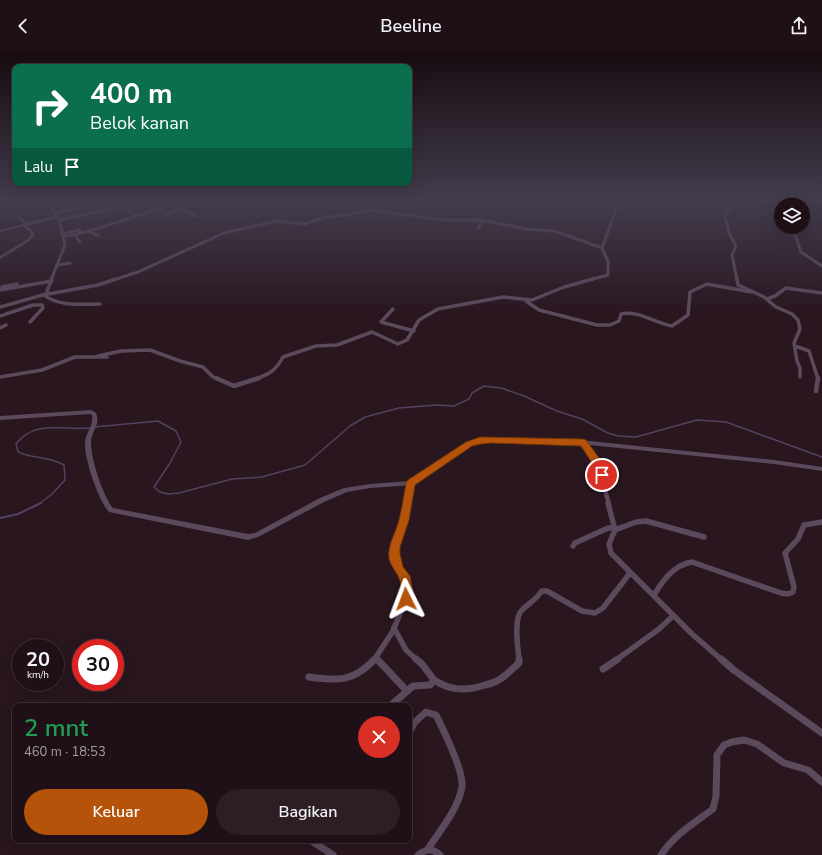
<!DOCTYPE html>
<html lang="id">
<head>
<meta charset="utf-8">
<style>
	:root { --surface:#1f1017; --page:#2c1e24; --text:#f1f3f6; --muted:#a19da1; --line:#3c3036; --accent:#b45309 }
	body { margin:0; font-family:"Nunito Sans",sans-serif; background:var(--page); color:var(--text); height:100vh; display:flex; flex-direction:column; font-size:15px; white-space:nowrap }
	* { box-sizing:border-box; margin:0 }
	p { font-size:13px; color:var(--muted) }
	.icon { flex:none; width:22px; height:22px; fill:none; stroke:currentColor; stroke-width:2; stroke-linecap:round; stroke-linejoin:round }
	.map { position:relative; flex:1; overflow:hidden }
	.details { position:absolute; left:12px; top:651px; width:400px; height:140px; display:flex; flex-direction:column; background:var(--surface); border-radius:8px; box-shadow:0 4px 16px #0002,0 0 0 1px var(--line) }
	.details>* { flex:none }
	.banner { position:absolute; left:12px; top:12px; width:400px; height:122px; border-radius:8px; box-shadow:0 4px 16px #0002,0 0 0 1px var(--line); background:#0b6e4f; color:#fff; overflow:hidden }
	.fabs { position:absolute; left:774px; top:146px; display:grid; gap:8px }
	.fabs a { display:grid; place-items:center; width:36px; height:36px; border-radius:50%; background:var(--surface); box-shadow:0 4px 16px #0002,0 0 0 1px var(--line); font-size:20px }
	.speed { position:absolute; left:12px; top:587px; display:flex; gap:8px; font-size:20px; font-weight:700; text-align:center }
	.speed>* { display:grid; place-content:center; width:52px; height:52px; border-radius:50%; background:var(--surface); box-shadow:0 4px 16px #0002,0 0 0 1px var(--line); line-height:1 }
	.speed small { font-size:10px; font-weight:400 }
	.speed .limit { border:6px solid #d22; background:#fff; color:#111 }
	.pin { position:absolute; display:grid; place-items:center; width:34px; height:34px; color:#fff; margin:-17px; border:2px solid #fff; border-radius:50%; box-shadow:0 1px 4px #0007 }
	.me { position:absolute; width:44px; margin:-22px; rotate:357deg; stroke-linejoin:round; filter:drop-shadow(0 0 3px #0008) }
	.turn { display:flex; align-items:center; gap:14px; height:84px; padding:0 12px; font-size:18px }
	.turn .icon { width:52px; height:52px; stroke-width:2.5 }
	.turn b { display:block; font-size:28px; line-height:34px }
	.then { display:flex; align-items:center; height:38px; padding:0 12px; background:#0003; gap:8px; font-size:15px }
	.round { display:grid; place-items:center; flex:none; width:42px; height:42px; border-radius:21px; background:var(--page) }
	.head { display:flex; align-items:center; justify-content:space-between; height:68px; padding:0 12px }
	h1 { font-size:24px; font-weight:600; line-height:30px; color:#1e9e55 }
	.cta { display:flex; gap:8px; margin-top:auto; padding:8px 12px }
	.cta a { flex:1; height:46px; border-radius:24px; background:var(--accent); color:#fff; font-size:16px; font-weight:600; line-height:46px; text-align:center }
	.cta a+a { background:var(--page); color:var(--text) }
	header { display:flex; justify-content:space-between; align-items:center; height:52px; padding:0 12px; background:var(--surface); font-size:18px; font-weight:600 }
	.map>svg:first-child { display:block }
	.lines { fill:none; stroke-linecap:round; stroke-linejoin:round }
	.stream-far1 { stroke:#51425f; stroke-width:1.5 }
	.stream { stroke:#51425f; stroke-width:2 }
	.minor-far4 { stroke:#5a4a5c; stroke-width:3 }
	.minor-far3 { stroke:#5a4a5c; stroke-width:3.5 }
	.minor-far2 { stroke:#5a4a5c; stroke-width:4.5 }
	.minor-far1 { stroke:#5a4a5c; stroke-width:5.5 }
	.minor { stroke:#5a4a5c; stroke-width:7 }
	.tertiary { fill:#5a4a5c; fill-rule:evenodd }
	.route { fill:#b45309; stroke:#753606 }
</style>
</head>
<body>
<header><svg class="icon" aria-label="back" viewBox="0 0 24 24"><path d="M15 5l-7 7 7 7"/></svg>Beeline<svg class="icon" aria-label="share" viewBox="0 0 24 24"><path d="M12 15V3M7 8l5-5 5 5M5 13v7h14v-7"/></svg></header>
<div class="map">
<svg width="822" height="803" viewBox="0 0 822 803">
	<rect width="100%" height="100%" fill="#29161f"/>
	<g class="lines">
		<g class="stream-far1">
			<path d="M94,375L158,369L176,379L181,390L170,411L154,435L160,440L168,442L179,441L232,427L262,425L305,413L350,374L365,365L399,356L437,353L454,354L469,347L472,341L484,334L501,336L524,344L557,359L582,367L608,381L618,384L636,385L697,368L726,370L822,405"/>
			<path d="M39,452L52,442L65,428L64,413C50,404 33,407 18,400L16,392C35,367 63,379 90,376"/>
		</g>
		<path class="stream" d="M0,466L18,462L41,451"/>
		<g class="minor-far4">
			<path d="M43,149L50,153L59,168L109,157H116L145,149"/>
			<path d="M165,149L198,165"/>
			<path d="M732,149L734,152L729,157L725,165L729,181L736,194L732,203L737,228"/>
			<path d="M139,151L155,158"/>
			<path d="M172,153L184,149"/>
			<path d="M712,155L724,149"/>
			<path d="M122,156L136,163"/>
			<path d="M56,161L110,150"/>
			<path d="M163,163L180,157"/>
			<path d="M17,164L27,172"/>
			<path d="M24,173L57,165"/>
			<path d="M478,177L482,168"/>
			<path d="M791,179L796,185L801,200L822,214"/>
			<path d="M90,180L99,184"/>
			<path d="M62,182L80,178"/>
			<path d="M75,183L80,190"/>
			<path d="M63,185L86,180L172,153"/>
			<path d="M58,213L70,211"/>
			<path d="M51,228L65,193L59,168"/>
			<path d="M113,228L138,220L224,181L277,169L305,172L325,165L347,163L370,158L443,168H482L526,177L555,179L602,196"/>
			<path d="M589,228L608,223V209L602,196L616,158L612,149"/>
		</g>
		<g class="minor-far3">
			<path d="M52,227L47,239L48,242L98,233L116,227"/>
			<path d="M737,227L738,233L764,245L776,255L792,262L798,268L800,277L794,291L797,309L800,316V325"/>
			<path d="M2,235L17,232"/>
			<path d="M0,238L52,229"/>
			<path d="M44,243C59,255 82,252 100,252"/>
			<path d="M767,247L775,244L786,236L822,241"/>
			<path d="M526,249L539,258L597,273H610L619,269L621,262C639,258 654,271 672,274L688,263L690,240L707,232L752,240"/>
			<path d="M0,255L46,242"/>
			<path d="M393,257L381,270L414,279"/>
			<path d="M0,264L33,253H42L43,256L30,270"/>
			<path d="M0,276L6,273"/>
			<path d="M795,294L809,299L818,327"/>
			<path d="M98,304L121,299L150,298L180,309L203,315L213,325L218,327"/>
			<path d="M0,325L42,318L75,305H107"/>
			<path d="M256,327C271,321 275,319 283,305L316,294L337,293L372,280L398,292L407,288L419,268L438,257L503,245L532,248L564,235L593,227"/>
		</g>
		<g class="minor-far2">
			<path d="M216,326L234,334L259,326"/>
			<path d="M816,339L818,326"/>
			<path d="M583,391L598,413L609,452"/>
			<path d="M408,452L411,431"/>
		</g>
		<g class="minor-far1">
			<path d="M608,451L615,478L609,492L611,501L692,582L722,608"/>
			<path d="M615,478L636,470L646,469L704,485"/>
			<path d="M573,494L575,491L608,476H615"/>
			<path d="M654,543C663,528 674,513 692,510L781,541L788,542L793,540L794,535L785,501L798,487L804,473L822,470"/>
			<path d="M394,576L406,598L417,608"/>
			<path d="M376,606L378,608"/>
			<path d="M374,608L393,579L406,546V533L396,512L394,502L408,451"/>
			<path d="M519,608C518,596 513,566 522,558C530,550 534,550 542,539H547L582,559L595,561L603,556L630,521"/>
			<path d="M616,608L659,577L673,564"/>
		</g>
		<g class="minor">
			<path d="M377,607L407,639"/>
			<path d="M721,607L735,619L822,681"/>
			<path d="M603,617L618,607"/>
			<path d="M309,625C339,629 353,630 375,607"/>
			<path d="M434,628C451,639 466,639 485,633C489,632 493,631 497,629C505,625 512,617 519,611V607"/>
			<path d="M390,654L413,634L430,633L434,628L422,612L416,607"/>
			<path d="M409,680L415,670L426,660L436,663C444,679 464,719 462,735C458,758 440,778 428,797"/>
			<path d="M310,788L333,803"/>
			<path d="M418,803C426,797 433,796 440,803"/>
			<path d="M661,803C674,783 694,771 713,757L716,744L717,703L724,693L732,690L744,688L757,692L784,711L808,718L822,730"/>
		</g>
		<g class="tertiary">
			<path d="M24,172L33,179L35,183L28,190L0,207V204L26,188L31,183L30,180L23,174L0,180V178Z"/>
			<path d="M91,358L96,361C101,373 91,379 91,391C91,407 103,444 113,456L248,482L255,481L320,446L344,436L370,432L410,429L467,391L480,386L580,388L774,408L822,415V419L774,412L580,392L480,390L471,393L413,433L370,436L347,440L324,450L258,485L248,488L109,460C98,448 84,406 85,390C86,380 94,373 92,363L90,362L0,368V364Z"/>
		</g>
	</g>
	<linearGradient id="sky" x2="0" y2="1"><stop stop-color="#170c11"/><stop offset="0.57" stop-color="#433c4d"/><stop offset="1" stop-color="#433c4d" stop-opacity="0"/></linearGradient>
	<rect width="822" height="261" fill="url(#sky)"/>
	<path class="route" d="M480,385L583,387L586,388L602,410L607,423L606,426H599L594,414L581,394L491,391L481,392L472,394L415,433L409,468L400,495V502L403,515L410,524L413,539L410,550L406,552L402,550C399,544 402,536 400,529C398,521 391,515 389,507C387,493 396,481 399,468C402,456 404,443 406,431L408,428L466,390Z"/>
</svg>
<div class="fabs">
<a><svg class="icon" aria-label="layers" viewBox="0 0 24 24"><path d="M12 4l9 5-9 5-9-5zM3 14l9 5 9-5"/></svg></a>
</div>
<div class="speed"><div>20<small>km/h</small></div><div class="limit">30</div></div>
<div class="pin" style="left:602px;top:423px;background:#d93025"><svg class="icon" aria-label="arrive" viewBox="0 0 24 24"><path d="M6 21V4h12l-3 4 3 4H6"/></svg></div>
<svg class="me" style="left:406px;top:547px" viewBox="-20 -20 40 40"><path d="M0-17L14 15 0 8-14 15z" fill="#b45309" stroke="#fff" stroke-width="4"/></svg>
<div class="banner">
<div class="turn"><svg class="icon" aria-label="right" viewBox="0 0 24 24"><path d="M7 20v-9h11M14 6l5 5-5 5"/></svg><div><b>400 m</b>Belok kanan</div></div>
<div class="then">Lalu<svg class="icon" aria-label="arrive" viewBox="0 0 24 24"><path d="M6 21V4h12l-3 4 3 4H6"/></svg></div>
</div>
<section class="details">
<div class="head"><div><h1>2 mnt</h1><p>460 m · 18:53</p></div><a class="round" style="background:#d93025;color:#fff"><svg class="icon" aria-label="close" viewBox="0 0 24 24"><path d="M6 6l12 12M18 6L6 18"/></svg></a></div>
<div class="cta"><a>Keluar</a><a>Bagikan</a></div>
</section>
</div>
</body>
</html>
